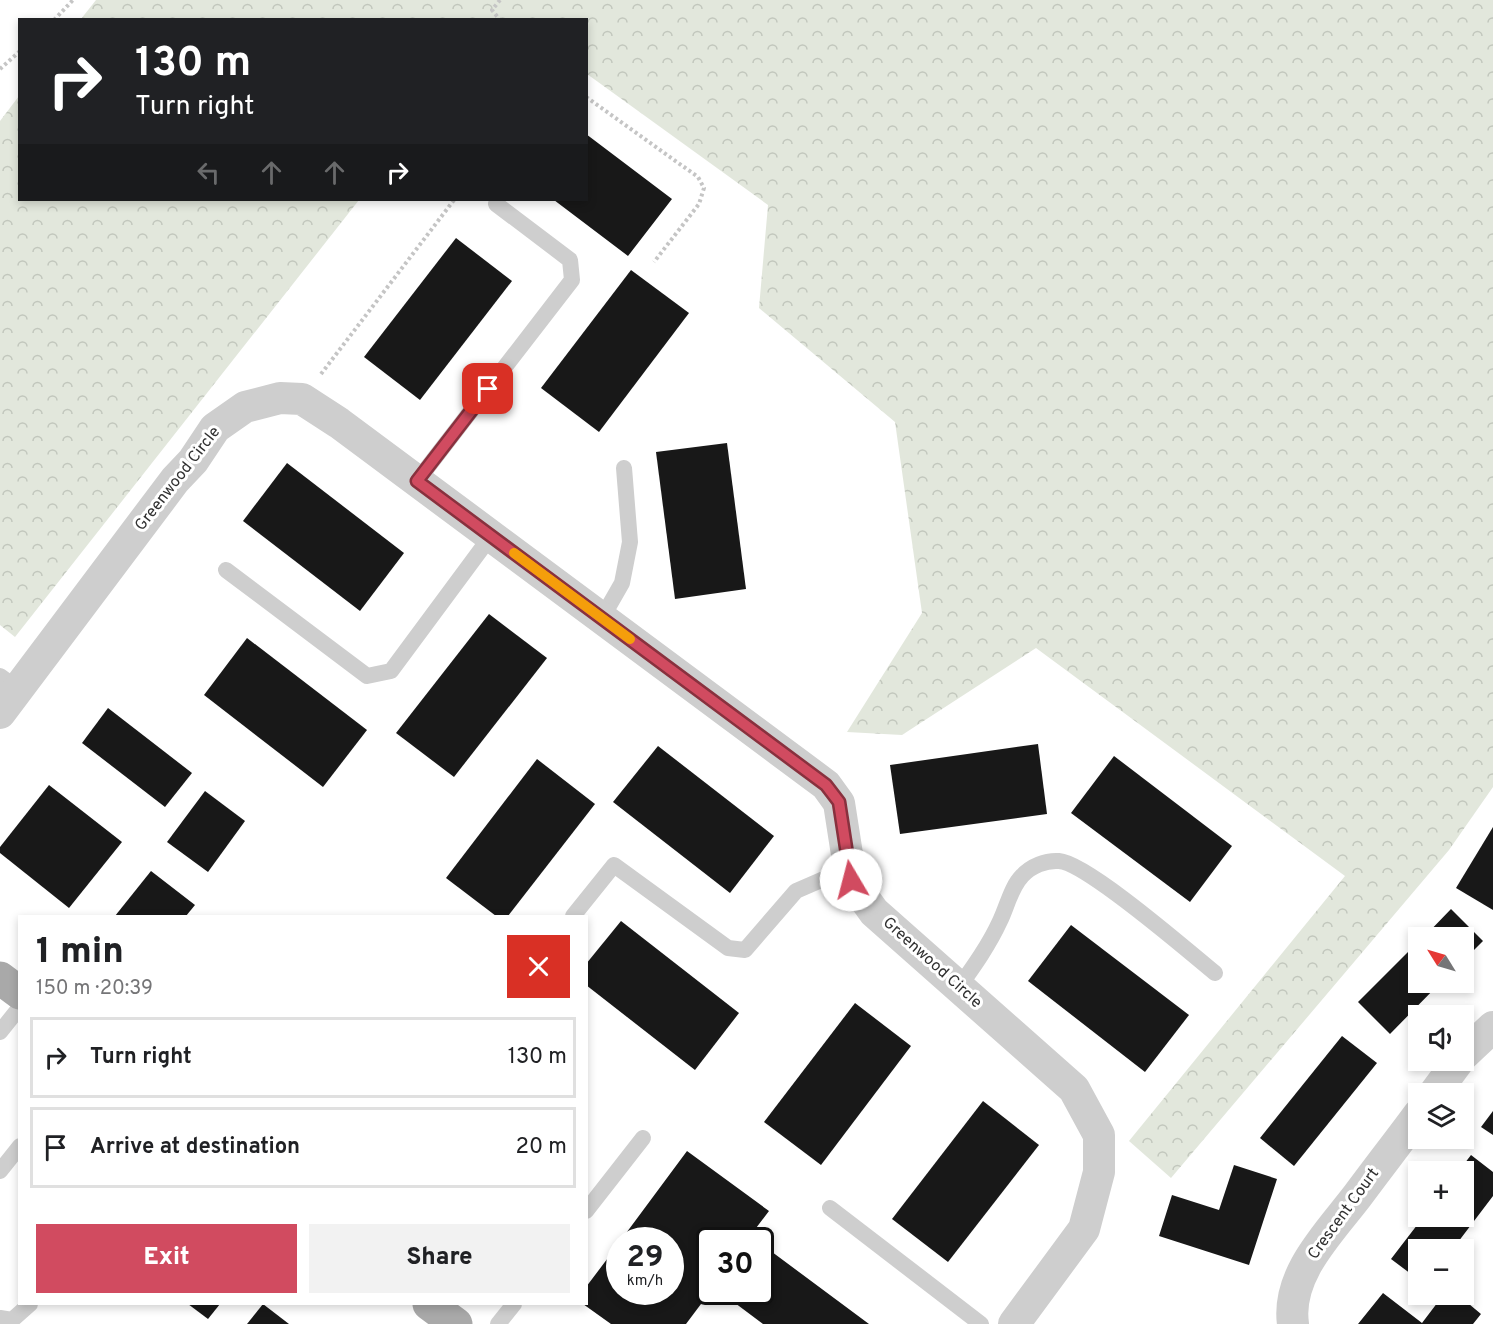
<!DOCTYPE html>
<html lang="en">
<head>
<meta charset="utf-8">
<style>
	:root { --surface:#fff; --page:#f2f2f2; --text:#202124; --muted:#757577; --line:#e0e0e0; --accent:#d14b60 }
	body { margin:0; font-family:Overpass,sans-serif; background:var(--page); color:var(--text); height:100vh; display:flex; flex-direction:column; font-size:22px; white-space:nowrap }
	* { box-sizing:border-box; margin:0 }
	p { font-size:20px; color:var(--muted) }
	.icon { flex:none; width:33px; height:33px; fill:none; stroke:currentColor; stroke-width:2; stroke-linecap:round; stroke-linejoin:round }
	.map { position:relative; flex:1; overflow:hidden }
	.sheet { position:absolute; left:18px; top:915px; width:570px; height:390px; display:flex; flex-direction:column; background:var(--surface); border-radius:0px; box-shadow:0 3px 9px #0003 }
	.sheet>* { flex:none }
	.guide { position:absolute; left:18px; top:18px; width:570px; height:183px; border-radius:0px; box-shadow:0 3px 9px #0003; background:#202124; color:#fff; overflow:hidden }
	.needle { width:39px; rotate:307deg }
	.tools { position:absolute; left:1408px; top:927px; display:grid; gap:12px }
	.tools a { display:grid; place-items:center; width:66px; height:66px; border-radius:0px; background:var(--surface); box-shadow:0 3px 9px #0003; font-size:30px }
	.speed { position:absolute; left:606px; top:1227px; display:flex; gap:12px; font-size:30px; font-weight:700; text-align:center }
	.speed>* { display:grid; place-content:center; width:78px; height:78px; border-radius:50%; background:var(--surface); box-shadow:0 3px 9px #0003; line-height:1 }
	.speed small { font-size:15px; font-weight:400 }
	.speed .limit { border:3px solid #111; border-radius:9px; background:#fff; color:#111 }
	.pin { position:absolute; display:grid; place-items:center; width:51px; height:51px; color:#fff; margin:-26px; border-radius:12px; box-shadow:0 3px 9px #0006 }
	.me { position:absolute; width:66px; margin:-33px; rotate:352deg; stroke-linejoin:round; filter:drop-shadow(0 0 4px #0008) }
	.turn { display:flex; align-items:center; gap:21px; height:126px; padding:0 18px; font-size:27px }
	.turn .icon { width:78px; height:78px; stroke-width:2.5 }
	.turn b { display:block; font-size:42px; line-height:51px }
	.lanes { display:flex; align-items:center; height:57px; padding:0 18px; background:#0003; justify-content:center; gap:30px; direction:ltr }
	.lanes .off { opacity:.35 }
	.round { display:grid; place-items:center; flex:none; width:63px; height:63px; border-radius:0px; background:var(--page) }
	.head { display:flex; align-items:center; justify-content:space-between; height:102px; padding:0 18px }
	h1 { font-size:36px; font-weight:800; line-height:45px }
	.action { display:flex; gap:12px; margin-top:auto; padding:12px 18px }
	.action a { flex:1; height:69px; border-radius:0px; background:var(--accent); color:#fff; font-size:24px; font-weight:800; line-height:69px; text-align:center }
	.action a+a { background:var(--page); color:var(--text) }
	ul { padding:0; list-style:none }
	li { display:flex; align-items:center; gap:18px; height:81px; margin:0 12px 9px; padding:0 6px; border:3px solid var(--line); border-radius:0px }
	li div { flex:1 }
	li b { display:block; font-size:22px }
	li em { font-style:normal }
	.map>svg:first-child { display:block }
	.forest { fill:url(#forest-crowns) }
	.building { fill:#181818 }
	.lines { fill:none; stroke-linecap:round; stroke-linejoin:round }
	.path { stroke:#c5c5c5; stroke-width:4; stroke-dasharray:3 3; stroke-linecap:butt }
	.lane { stroke:#cecece; stroke-width:16 }
	.street { stroke:#cecece; stroke-width:32 }
	.primary { stroke:#a9a9a9; stroke-width:33 }
	.route-casing { stroke:#88313e; stroke-width:15 }
	.route { stroke:#d14b60; stroke-width:10 }
	.slow { stroke:#f59e0b; stroke-width:10 }
	.labels { text-anchor:middle; dominant-baseline:central; stroke-width:6; stroke-linejoin:round; paint-order:stroke }
	.street-label { font-size:16px; fill:#313131; stroke:#fff }
</style>
</head>
<body>
<div class="map">
<svg width="1493" height="1324" viewBox="0 0 1493 1324">
	<defs>
		<pattern id="forest-crowns" width="20" height="18" patternUnits="userSpaceOnUse" patternTransform="scale(1.5)"><rect width="20" height="18" fill="#e2e7dc"/><path d="M2 6a3 3 0 1 1 6 0M12 15a3 3 0 1 1 6 0" fill="none" stroke="#c2c7bd"/></pattern>
	</defs>
	<rect width="100%" height="100%" fill="#fff"/>
	<g class="forest">
		<path d="M96,0H1493V787L1449,850L1171,1178L1129,1141L1345,876L1036,648L902,735L847,732L922,613L895,422L759,308L768,205L587,74L586,20L81,19Z"/>
		<path d="M19,96L20,200H359L15,637L0,625V121Z"/>
	</g>
	<g class="building">
		<path d="M586,134L672,199L628,256L554,200H586Z"/>
		<path d="M456,238L512,281L420,400L364,357Z"/>
		<path d="M631,270L689,313L599,432L541,388Z"/>
		<path d="M727,443L746,589L675,599L656,452Z"/>
		<path d="M287,463L404,553L360,611L243,521Z"/>
		<path d="M489,614L547,658L454,777L396,733Z"/>
		<path d="M247,638L367,730L323,787L204,695Z"/>
		<path d="M108,708L192,773L165,807L82,743Z"/>
		<path d="M1038,744L1047,814L900,834L890,765Z"/>
		<path d="M658,746L774,836L730,893L613,802Z"/>
		<path d="M1114,756L1232,846L1190,902L1071,813Z"/>
		<path d="M537,759L595,804L508,916H496L446,878Z"/>
		<path d="M49,785L122,842L69,908L0,853V847Z"/>
		<path d="M205,791L245,821L208,872L167,842Z"/>
		<path d="M1493,827V910L1456,888Z"/>
		<path d="M151,871L195,905L186,916H115Z"/>
		<path d="M1451,909L1483,941L1464,960V938H1423Z"/>
		<path d="M621,921L739,1013L695,1070L586,985V964Z"/>
		<path d="M1071,925L1189,1015L1145,1072L1028,981Z"/>
		<path d="M1419,941V982H1441L1390,1034L1358,1002Z"/>
		<path d="M855,1003L911,1046L821,1165L764,1122Z"/>
		<path d="M1342,1036L1377,1063L1294,1166L1260,1138Z"/>
		<path d="M983,1101L1039,1145L948,1262L892,1219Z"/>
		<path d="M1493,1111V1135L1481,1127Z"/>
		<path d="M687,1151L769,1211L747,1240H710V1292L686,1324H611L583,1304H586V1287L620,1242V1292H670V1240H621Z"/>
		<path d="M1471,1155L1493,1172V1196L1452,1250H1419V1280L1391,1259L1424,1216H1464V1172H1458Z"/>
		<path d="M1234,1165L1277,1179L1249,1265L1159,1236L1172,1195L1219,1210Z"/>
		<path d="M764,1246L869,1324H763L727,1297L731,1292H760V1251Z"/>
		<path d="M1383,1293L1422,1323L1444,1294H1457L1481,1314L1473,1324H1358Z"/>
		<path d="M188,1304H220L208,1319Z"/>
		<path d="M263,1304L289,1324H247Z"/>
	</g>
	<g class="lines">
		<g class="path">
			<path d="M500,0L492,10L500,20"/>
			<path d="M54,20L73,0"/>
			<path d="M0,69L20,51"/>
			<path d="M586,97L698,177L704,188L699,204L654,262"/>
			<path d="M321,374L454,200"/>
		</g>
		<g class="lane">
			<path d="M417,481L572,280L570,260L496,204"/>
			<path d="M226,570L367,676L391,671L491,536"/>
			<path d="M602,618L622,583L630,542L624,468"/>
			<path d="M0,676L18,689"/>
			<path d="M573,916L614,865L728,948L745,950L796,891L849,868"/>
			<path d="M959,987C974,966 989,945 1000,921C1007,907 1011,887 1022,876C1031,866 1046,860 1059,861C1087,863 1188,951 1215,973"/>
			<path d="M0,1032L20,1007"/>
			<path d="M0,1171L20,1146"/>
			<path d="M830,1208L981,1324"/>
			<path d="M586,1211L643,1138"/>
			<path d="M0,1318L12,1320L30,1304"/>
			<path d="M498,1324L514,1304"/>
		</g>
		<g class="street">
			<path d="M0,713L175,480L193,461L215,428L245,407L280,398L302,399L339,423L826,785L839,803L851,880L874,912L1074,1089L1099,1135V1172L1084,1229L1014,1324"/>
			<path d="M1464,1054L1493,1027"/>
			<path d="M1434,1094L1459,1060"/>
			<path d="M1293,1324C1286,1274 1330,1232 1358,1195C1378,1168 1399,1141 1419,1114"/>
		</g>
		<g class="primary">
			<path d="M0,978L20,993"/>
			<path d="M429,1304L456,1324"/>
		</g>
	</g>
	<g class="lines">
		<defs>
			<path id="route" d="M488,389L417,481L826,785L839,802L851,880"/>
		</defs>
		<use href="#route" class="route-casing"/>
		<use href="#route" class="route"/>
		<path class="slow" d="M514,553L630,639"/>
	</g>
	<g class="labels">
		<g class="street-label">
			<text transform="translate(178 479) rotate(-52)">Greenwood Circle</text>
			<text transform="translate(932 963) rotate(42)">Greenwood Circle</text>
			<text transform="translate(1344 1214) rotate(-54)">Crescent Court</text>
		</g>
	</g>
</svg>
<div class="tools">
<a><svg class="needle" viewBox="-14 -14 28 28"><path d="M0-13l5 13h-10z" fill="#e53935"/><path d="M0 13l5-13h-10z" fill="#757577"/></svg></a>
<a><svg class="icon" aria-label="sound" viewBox="0 0 24 24"><path d="M4 9h4l5-4v14l-5-4H4zM17 9q2 3 0 6"/></svg></a>
<a><svg class="icon" aria-label="layers" viewBox="0 0 24 24"><path d="M12 4l9 5-9 5-9-5zM3 14l9 5 9-5"/></svg></a>
<a>+</a>
<a>−</a>
</div>
<div class="speed"><div>29<small>km/h</small></div><div class="limit">30</div></div>
<div class="pin" style="left:488px;top:389px;background:#d93025"><svg class="icon" aria-label="arrive" viewBox="0 0 24 24"><path d="M6 21V4h12l-3 4 3 4H6"/></svg></div>
<svg class="me" style="left:851px;top:880px" viewBox="-20 -20 40 40"><circle r="19" fill="#fff"/><path d="M0-13L10 11 0 6-10 11z" fill="#d14b60"/></svg>
<div class="guide">
<div class="turn"><svg class="icon" aria-label="right" viewBox="0 0 24 24"><path d="M7 20v-9h11M14 6l5 5-5 5"/></svg><div><b>130 m</b>Turn right</div></div>
<div class="lanes"><svg class="icon off" aria-label="left" viewBox="0 0 24 24"><path d="M17 20v-9H6M10 6l-5 5 5 5"/></svg><svg class="icon off" aria-label="ahead" viewBox="0 0 24 24"><path d="M12 20V5M6 11l6-6 6 6"/></svg><svg class="icon off" aria-label="ahead" viewBox="0 0 24 24"><path d="M12 20V5M6 11l6-6 6 6"/></svg><svg class="icon" aria-label="right" viewBox="0 0 24 24"><path d="M7 20v-9h11M14 6l5 5-5 5"/></svg></div>
</div>
<section class="sheet">
<div class="head"><div><h1>1 min</h1><p>150 m · 20:39</p></div><a class="round" style="background:#d93025;color:#fff"><svg class="icon" aria-label="close" viewBox="0 0 24 24"><path d="M6 6l12 12M18 6L6 18"/></svg></a></div>
<ul>
<li><svg class="icon" aria-label="right" viewBox="0 0 24 24"><path d="M7 20v-9h11M14 6l5 5-5 5"/></svg><div><b>Turn right</b></div><em>130 m</em></li>
<li><svg class="icon" aria-label="arrive" viewBox="0 0 24 24"><path d="M6 21V4h12l-3 4 3 4H6"/></svg><div><b>Arrive at destination</b></div><em>20 m</em></li>
</ul>
<div class="action"><a>Exit</a><a>Share</a></div>
</section>
</div>
</body>
</html>
